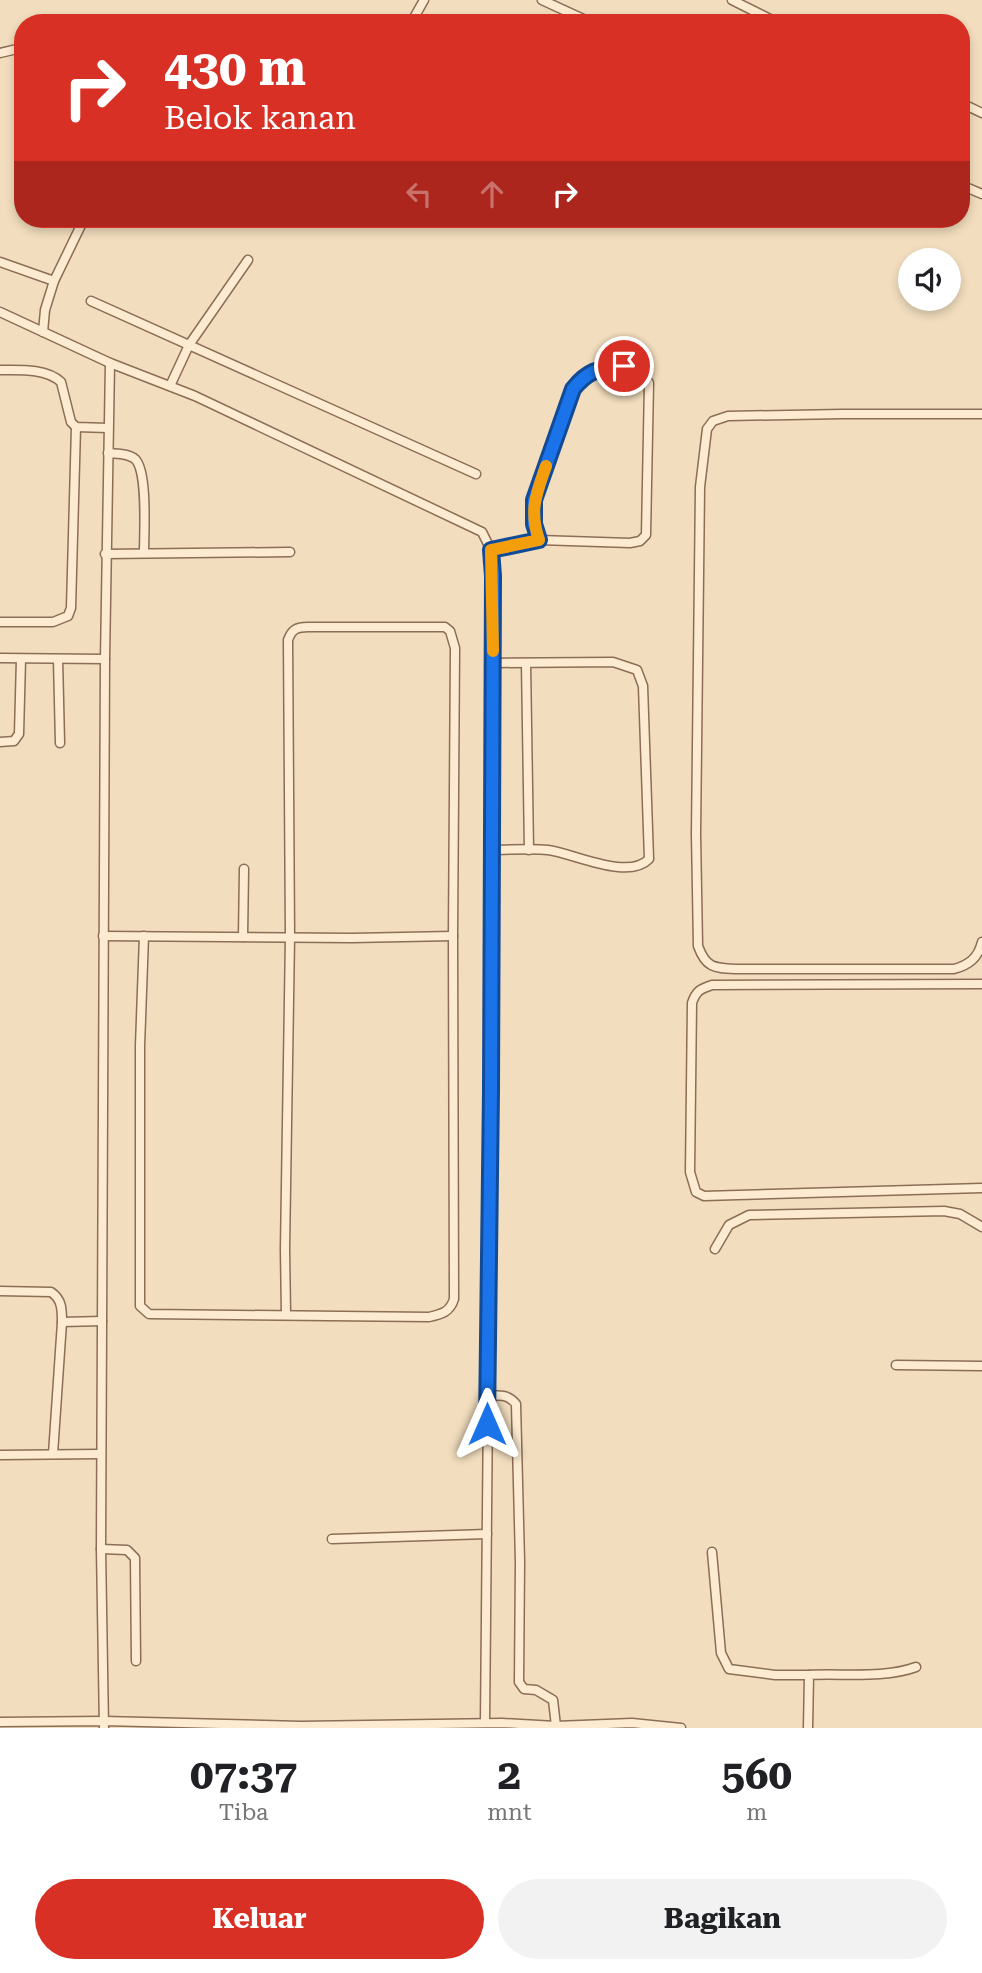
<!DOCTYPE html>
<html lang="id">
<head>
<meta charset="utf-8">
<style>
	:root { --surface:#fff; --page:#f2f2f2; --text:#202124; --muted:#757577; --accent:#d93025 }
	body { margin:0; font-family:"Roboto Serif",serif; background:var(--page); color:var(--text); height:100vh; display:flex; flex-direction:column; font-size:26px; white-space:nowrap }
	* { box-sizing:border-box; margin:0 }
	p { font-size:23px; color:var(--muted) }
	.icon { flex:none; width:38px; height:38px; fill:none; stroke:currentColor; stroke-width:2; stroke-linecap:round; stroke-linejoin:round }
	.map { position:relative; height:1728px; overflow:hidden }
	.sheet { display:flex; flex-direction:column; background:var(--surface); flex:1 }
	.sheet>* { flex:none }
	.hud { position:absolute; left:14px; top:14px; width:956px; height:214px; border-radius:28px; box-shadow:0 4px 10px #0003; background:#d93025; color:#fff; overflow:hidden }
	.buttons { position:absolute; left:898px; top:248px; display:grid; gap:14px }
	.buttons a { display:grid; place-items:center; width:63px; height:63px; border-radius:50%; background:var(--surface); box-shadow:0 4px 10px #0003; font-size:35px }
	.pin { position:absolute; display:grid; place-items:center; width:60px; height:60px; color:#fff; margin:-30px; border:4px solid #fff; border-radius:50%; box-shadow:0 2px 7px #0007 }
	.me { position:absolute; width:77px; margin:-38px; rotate:0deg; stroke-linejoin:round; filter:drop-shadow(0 0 5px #0008) }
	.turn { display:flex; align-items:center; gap:24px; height:147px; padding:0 35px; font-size:32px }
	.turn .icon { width:91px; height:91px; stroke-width:2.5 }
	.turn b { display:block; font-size:49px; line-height:60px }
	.lanes { display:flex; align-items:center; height:66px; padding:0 35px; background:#0003; justify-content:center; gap:35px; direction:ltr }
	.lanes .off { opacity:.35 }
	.eta { display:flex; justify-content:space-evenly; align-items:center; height:119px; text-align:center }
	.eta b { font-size:42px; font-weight:700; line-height:49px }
	.action { display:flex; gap:14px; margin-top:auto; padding:14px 35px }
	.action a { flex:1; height:80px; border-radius:42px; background:var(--accent); color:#fff; font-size:28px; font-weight:700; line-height:80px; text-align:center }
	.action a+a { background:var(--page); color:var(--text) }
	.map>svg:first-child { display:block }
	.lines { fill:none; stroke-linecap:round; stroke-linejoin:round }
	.lane-casing { stroke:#8c6d55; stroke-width:11 }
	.lane { stroke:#fcebd1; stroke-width:8 }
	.route-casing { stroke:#114b97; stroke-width:18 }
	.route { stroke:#1a73e8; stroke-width:12 }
	.slow { stroke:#f59e0b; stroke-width:12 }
</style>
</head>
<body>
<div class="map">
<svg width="982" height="1728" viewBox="0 0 982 1728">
	<rect width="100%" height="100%" fill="#f2debe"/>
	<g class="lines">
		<defs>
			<g id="lane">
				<path d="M542,0L592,23"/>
				<path d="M732,0L778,23"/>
				<path d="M411,23L424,0"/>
				<path d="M0,53L17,49L23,51"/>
				<path d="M961,103L982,113"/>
				<path d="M961,185L982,194"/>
				<path d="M0,262L54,281L84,219"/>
				<path d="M91,301L476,474"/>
				<path d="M0,312L110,363L195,396L482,532L491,550L493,576L491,1090L485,1723"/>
				<path d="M43,332L45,310L54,281"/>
				<path d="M0,370C19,370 46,368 61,382L71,422L76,427L108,428"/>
				<path d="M170,386L189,345L248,260"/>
				<path d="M982,414H842L728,416L713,421L707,429L700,487L696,834L698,946C706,968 714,968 736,969H954C969,965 978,958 982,942"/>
				<path d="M108,453C116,454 128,453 135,459C148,471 144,534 144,553"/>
				<path d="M491,550L539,540L630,543L640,541L646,535L649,383L639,368C611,364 592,366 573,389L534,500V524L539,540"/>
				<path d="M105,554L290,552"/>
				<path d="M0,622H53L68,616L71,608L76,427"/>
				<path d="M0,658L105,659"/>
				<path d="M58,659L60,743"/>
				<path d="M526,663L529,850"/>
				<path d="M0,742L14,741L19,734L21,659"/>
				<path d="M492,850C510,850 530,848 548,850C573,853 628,881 649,859L643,686L637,670L613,662L493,663"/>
				<path d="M103,936L352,938L453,936"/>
				<path d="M144,936L140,1046V1306L149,1314L429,1317C442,1314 450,1312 454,1299L453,936L455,648L450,631L445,627H308C297,627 292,629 288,640L290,937L285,1249L286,1315"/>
				<path d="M243,937L244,869"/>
				<path d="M982,984L712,985C700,989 696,991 692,1003L690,1172L696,1192L704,1196L982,1188"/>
				<path d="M715,1249L729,1225L749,1215L944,1211L960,1214L982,1227"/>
				<path d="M0,1291L51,1292C62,1299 62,1310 62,1322L102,1321"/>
				<path d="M896,1365L982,1366"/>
				<path d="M487,1396C499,1395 508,1394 516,1404L520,1562L519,1682L524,1689L536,1690L553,1700L556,1726"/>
				<path d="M53,1454L62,1322"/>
				<path d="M0,1455L101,1454"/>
				<path d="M332,1539L487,1534"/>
				<path d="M101,1549L127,1550L135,1558L136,1661"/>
				<path d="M712,1552L721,1653L729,1669L775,1675H809"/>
				<path d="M0,1722L104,1721L301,1726L502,1723L556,1726L632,1723L681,1728"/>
				<path d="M104,1728L101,1549L105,659L110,363"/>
				<path d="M808,1728L809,1675C843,1673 883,1679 916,1667"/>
			</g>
		</defs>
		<use href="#lane" class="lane-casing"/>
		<use href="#lane" class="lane"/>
	</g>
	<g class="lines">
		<defs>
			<path id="route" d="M487,1424L491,1090L493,576L491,550L539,540L534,524V500L573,389C589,369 599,369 624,366"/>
		</defs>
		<use href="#route" class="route-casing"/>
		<use href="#route" class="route"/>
		<path class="slow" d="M493,651L491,550L539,540C529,510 536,495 546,466"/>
	</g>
</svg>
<div class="buttons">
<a><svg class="icon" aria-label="sound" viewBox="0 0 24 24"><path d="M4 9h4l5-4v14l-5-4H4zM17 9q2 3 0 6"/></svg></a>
</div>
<div class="pin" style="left:624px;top:366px;background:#d93025"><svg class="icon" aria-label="arrive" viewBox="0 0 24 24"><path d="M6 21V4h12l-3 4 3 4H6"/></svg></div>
<svg class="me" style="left:487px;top:1424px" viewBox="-20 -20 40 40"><path d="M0-17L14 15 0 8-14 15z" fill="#1a73e8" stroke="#fff" stroke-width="4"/></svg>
<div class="hud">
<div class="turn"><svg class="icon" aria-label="right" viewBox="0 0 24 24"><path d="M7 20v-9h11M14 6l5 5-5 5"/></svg><div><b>430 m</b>Belok kanan</div></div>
<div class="lanes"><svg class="icon off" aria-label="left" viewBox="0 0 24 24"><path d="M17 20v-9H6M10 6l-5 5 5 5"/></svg><svg class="icon off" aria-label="ahead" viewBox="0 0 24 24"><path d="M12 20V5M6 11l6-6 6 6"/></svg><svg class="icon" aria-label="right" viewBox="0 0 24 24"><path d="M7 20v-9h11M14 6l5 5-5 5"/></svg></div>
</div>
</div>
<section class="sheet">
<div class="eta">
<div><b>07:37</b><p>Tiba</p></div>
<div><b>2</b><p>mnt</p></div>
<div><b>560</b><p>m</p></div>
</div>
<div class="action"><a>Keluar</a><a>Bagikan</a></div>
</section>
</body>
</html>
